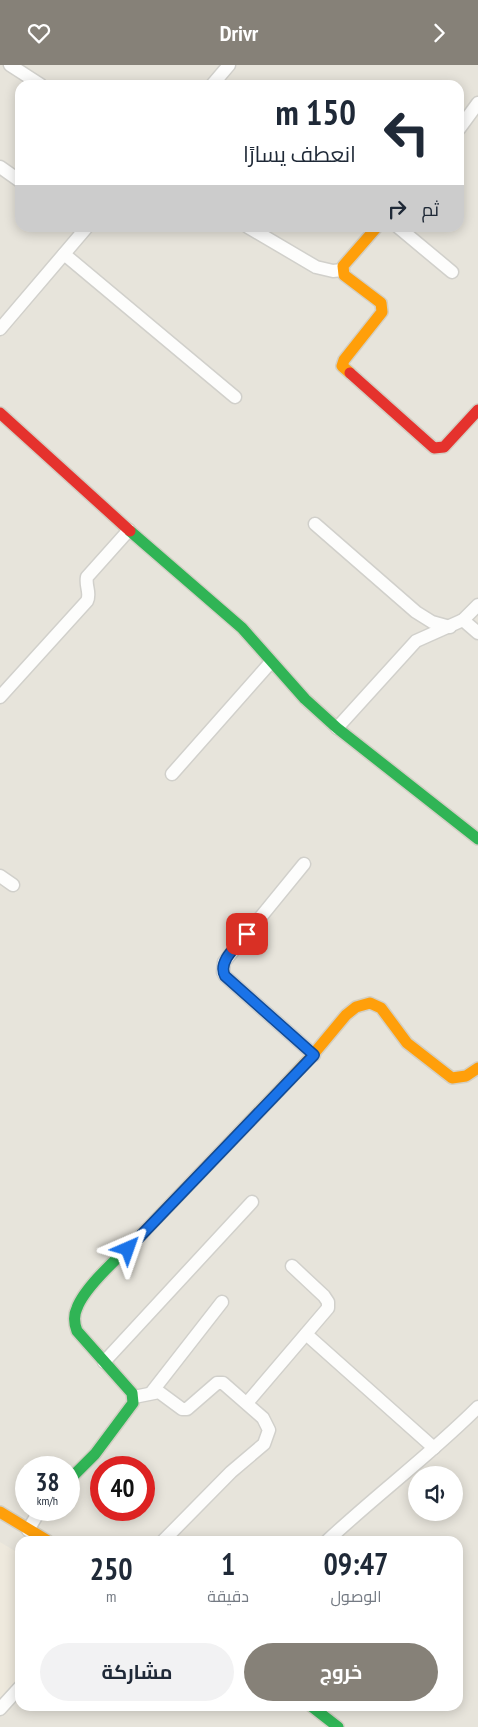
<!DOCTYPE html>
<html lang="ar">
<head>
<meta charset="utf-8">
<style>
	:root { --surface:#fff; --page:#f2f2f3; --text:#1f2937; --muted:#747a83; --accent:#868178 }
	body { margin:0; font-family:"PT Sans Narrow",Cairo,sans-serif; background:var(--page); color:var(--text); direction:rtl; height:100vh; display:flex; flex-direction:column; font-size:19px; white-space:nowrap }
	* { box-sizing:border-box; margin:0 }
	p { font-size:16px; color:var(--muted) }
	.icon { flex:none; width:28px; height:28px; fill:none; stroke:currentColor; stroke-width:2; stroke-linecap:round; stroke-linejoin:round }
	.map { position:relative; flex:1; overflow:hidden; direction:ltr }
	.sheet { position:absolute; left:15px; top:1471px; width:448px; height:175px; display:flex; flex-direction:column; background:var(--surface); border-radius:15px; box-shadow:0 2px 12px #0003; direction:rtl }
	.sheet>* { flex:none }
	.guide { position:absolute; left:15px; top:15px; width:449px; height:152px; border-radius:15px; box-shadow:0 2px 12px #0003; direction:rtl; background:#fff; color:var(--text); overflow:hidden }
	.fabs { position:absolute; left:408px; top:1401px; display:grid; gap:10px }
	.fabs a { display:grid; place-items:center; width:55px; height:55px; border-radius:50%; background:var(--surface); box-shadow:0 2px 12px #0003; font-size:25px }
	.speed { position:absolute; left:15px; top:1391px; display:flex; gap:10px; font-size:25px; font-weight:700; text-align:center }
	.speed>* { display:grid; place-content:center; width:65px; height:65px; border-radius:50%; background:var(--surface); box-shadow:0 2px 12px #0003; line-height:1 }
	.speed small { font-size:12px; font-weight:400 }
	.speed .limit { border:8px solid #d22; background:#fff; color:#111 }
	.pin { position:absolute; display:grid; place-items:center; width:42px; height:42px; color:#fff; margin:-21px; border-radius:10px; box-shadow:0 2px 8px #0006 }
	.me { position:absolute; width:55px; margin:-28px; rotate:43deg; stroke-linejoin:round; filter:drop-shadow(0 0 4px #0008) }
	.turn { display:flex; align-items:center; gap:18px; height:105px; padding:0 25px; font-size:22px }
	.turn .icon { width:65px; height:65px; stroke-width:2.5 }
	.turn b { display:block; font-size:35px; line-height:42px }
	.then { display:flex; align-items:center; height:48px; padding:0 25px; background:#0003; gap:10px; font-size:19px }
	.eta { display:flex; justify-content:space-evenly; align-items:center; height:85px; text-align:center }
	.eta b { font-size:30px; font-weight:700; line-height:35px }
	.button { display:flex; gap:10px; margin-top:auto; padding:10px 25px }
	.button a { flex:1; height:58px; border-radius:30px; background:var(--accent); color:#fff; font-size:20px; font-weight:700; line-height:58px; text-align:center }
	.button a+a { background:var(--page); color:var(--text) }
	header { display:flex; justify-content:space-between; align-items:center; height:65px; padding:0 25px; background:var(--accent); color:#fff; font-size:22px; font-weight:700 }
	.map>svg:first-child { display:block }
	.residential { fill:#e7e4db; fill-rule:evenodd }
	.education { fill:#eee9dd }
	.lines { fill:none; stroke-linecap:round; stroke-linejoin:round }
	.street-casing { stroke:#d1d0cb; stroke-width:15 }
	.fast-casing { stroke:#d3cfc4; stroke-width:14 }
	.slow-casing { stroke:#d3cfc4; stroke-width:14 }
	.jam-casing { stroke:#d3cfc4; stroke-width:14 }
	.street { stroke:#fdfdfc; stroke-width:12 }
	.fast { stroke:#30b455; stroke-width:11 }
	.slow { stroke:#ff9f0a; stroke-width:11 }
	.jam { stroke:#e5322d; stroke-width:11 }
	.route-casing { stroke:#114b97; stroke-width:12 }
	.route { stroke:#1a73e8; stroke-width:9 }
</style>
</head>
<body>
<header><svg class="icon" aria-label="forward" viewBox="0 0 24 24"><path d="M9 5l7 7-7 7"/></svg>Drivr<svg class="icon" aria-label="heart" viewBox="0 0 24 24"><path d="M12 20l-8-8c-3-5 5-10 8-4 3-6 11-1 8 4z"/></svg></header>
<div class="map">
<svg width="478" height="1662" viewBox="0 0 478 1662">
	<rect width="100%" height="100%" fill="#f3f2ee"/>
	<path class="residential" d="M0,0H478V1662H0ZM20,20H459V162H20ZM26,1402H69V1445H26ZM101,1402H144V1445H101ZM416,1410H454V1448H416ZM20,1476H458V1641H20Z"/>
	<path class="education" d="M0,1477L20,1489V1613L0,1636Z"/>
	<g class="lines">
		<defs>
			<g id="street">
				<path d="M10,0L41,20"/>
				<path d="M212,20L229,0"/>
				<path d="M459,64L478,38"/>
				<path d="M0,102L20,116"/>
				<path d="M248,162L316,202L333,206L342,205"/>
				<path d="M398,162L452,207"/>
				<path d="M64,189L235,332"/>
				<path d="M0,264L87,162"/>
				<path d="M315,459L416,547L432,557L450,562"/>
				<path d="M463,555L478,568"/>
				<path d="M0,632L87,536C91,528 85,521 87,512L129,465"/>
				<path d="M337,663L416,576L463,555L478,540"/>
				<path d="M172,709L271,597"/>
				<path d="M304,799L224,897L223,907L225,911L314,990"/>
				<path d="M0,811L13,820"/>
				<path d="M306,1269L434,1383"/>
				<path d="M104,1297L252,1137"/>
				<path d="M151,1328L222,1237"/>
				<path d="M134,1332L159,1327L182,1344H187L217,1318H223L263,1353L269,1365L264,1379L231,1407L163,1476"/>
				<path d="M247,1338L328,1243V1237L324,1231L292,1201"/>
				<path d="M28,1465L40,1445"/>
				<path d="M327,1476C376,1430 430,1390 478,1342"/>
				<path d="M0,1644L20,1622"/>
			</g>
			<g id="fast">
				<path d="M130,466L242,563L305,634L337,663L478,774"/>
				<path d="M69,1415L95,1389L133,1338L132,1328L77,1266C74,1258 73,1251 77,1243C85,1221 123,1188 141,1170"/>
				<path d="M311,1641L338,1662"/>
			</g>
			<g id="slow">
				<path d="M350,308L342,301L344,295L382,247L381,238L344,210L343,201L377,162"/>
				<path d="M141,1170L278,1027L311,992L346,950L356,942L370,938L381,943L407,978L452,1013L466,1011L478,1003"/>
				<path d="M0,1447L48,1476"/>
			</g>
			<g id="jam">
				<path d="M350,308L434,383L444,382L478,345"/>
				<path d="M0,348L130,466"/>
			</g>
		</defs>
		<use href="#street" class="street-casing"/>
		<use href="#fast" class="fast-casing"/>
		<use href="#slow" class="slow-casing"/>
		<use href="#jam" class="jam-casing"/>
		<use href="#street" class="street"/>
		<use href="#fast" class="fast"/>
		<use href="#slow" class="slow"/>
		<use href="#jam" class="jam"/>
	</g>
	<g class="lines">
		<defs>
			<path id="route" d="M128,1184L314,990L225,911C217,896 238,880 247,869"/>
		</defs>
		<use href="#route" class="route-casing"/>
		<use href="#route" class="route"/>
	</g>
</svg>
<div class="fabs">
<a><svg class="icon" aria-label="sound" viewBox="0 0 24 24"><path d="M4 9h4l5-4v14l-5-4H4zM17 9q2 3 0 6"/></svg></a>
</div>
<div class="speed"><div>38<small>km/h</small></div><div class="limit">40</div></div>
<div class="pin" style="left:247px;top:869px;background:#d93025"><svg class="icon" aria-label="arrive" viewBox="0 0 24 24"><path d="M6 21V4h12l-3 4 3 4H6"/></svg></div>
<svg class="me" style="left:128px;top:1184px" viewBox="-20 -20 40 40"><path d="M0-17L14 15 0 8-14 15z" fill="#1a73e8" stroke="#fff" stroke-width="4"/></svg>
<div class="guide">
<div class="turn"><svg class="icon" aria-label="left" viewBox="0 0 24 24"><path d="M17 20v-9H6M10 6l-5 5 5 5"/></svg><div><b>150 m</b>انعطف يسارًا</div></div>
<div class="then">ثم<svg class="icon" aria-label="right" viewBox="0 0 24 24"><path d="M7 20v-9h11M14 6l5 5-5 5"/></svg></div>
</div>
<section class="sheet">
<div class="eta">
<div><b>09:47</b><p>الوصول</p></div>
<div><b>1</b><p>دقيقة</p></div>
<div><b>250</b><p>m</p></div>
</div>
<div class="button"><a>خروج</a><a>مشاركة</a></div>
</section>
</div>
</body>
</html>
